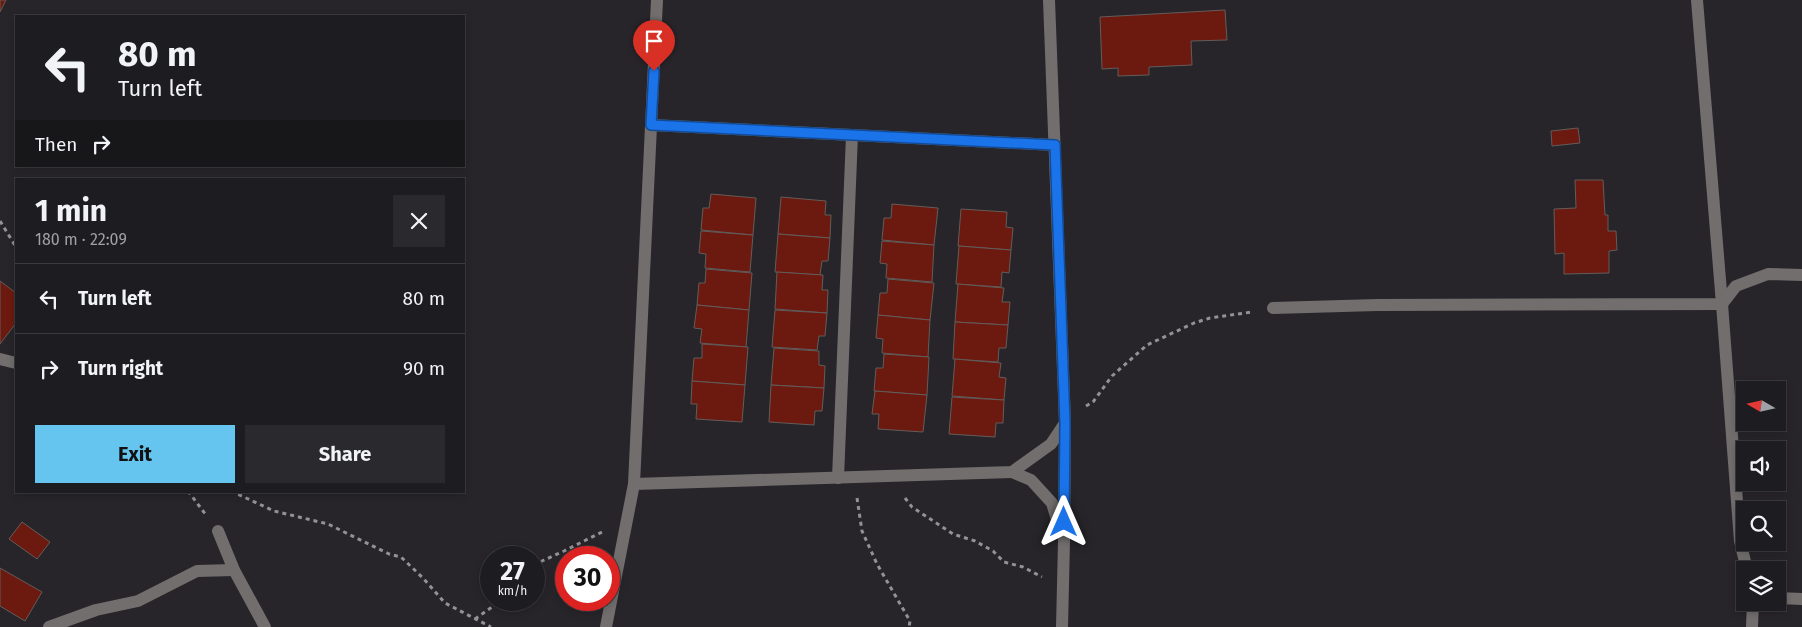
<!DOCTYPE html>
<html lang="en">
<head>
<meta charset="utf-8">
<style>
	:root { --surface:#1d1c20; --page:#2a292d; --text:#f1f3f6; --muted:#a0a1a5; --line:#3b3a3e; --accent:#65c5ee }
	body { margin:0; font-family:"Fira Sans",sans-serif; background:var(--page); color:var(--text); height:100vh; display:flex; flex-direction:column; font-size:19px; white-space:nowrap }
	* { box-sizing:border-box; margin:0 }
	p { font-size:16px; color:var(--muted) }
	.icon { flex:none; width:28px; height:28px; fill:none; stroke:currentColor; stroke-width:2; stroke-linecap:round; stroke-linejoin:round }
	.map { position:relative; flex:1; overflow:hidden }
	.drawer { position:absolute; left:15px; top:178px; width:450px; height:315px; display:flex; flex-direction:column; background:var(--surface); border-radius:0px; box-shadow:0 2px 8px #0003,0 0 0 1px var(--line) }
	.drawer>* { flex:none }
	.guide { position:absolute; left:15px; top:15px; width:450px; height:152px; border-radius:0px; box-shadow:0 2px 8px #0003,0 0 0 1px var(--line); background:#1d1c20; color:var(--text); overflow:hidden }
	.needle { width:32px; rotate:279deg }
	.buttons { position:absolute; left:1736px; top:381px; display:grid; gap:10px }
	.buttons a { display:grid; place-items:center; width:50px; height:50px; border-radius:0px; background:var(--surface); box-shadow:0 2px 8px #0003,0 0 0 1px var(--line); font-size:25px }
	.speed { position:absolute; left:480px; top:546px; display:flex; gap:10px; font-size:25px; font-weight:700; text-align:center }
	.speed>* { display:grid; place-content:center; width:65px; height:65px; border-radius:50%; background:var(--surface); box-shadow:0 2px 8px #0003,0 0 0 1px var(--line); line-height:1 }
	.speed small { font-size:12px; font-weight:400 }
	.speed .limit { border:8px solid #d22; background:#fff; color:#111 }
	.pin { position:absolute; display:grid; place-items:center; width:42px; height:42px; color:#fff; margin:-51px -21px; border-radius:50% 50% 50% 0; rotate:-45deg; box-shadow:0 0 5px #0007 }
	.pin .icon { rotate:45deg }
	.me { position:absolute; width:55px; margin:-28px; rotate:0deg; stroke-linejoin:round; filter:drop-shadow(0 0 4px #0008) }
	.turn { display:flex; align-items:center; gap:18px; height:105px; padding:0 20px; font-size:22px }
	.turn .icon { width:65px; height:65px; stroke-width:2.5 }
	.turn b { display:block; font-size:35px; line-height:42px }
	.then { display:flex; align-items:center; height:48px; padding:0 20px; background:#0003; gap:10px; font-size:19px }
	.round { display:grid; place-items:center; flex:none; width:52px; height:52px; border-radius:0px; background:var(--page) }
	.summary { display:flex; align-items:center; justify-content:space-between; height:85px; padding:0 20px }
	h1 { font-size:30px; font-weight:700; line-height:38px }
	.cta { display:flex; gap:10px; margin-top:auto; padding:10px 20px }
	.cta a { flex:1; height:58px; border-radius:0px; background:var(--accent); color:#111; font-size:20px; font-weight:700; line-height:58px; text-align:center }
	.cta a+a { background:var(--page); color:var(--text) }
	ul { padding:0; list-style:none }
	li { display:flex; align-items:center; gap:15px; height:70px; padding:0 20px; border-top:1px solid var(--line) }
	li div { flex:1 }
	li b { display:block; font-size:19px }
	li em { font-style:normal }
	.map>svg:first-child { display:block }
	.building { fill:#6c1a10; stroke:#635c5a }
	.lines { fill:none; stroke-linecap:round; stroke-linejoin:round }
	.path { stroke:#949296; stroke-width:3; stroke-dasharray:4 4; stroke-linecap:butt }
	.street { stroke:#716e6d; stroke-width:12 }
	.route-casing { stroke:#114b97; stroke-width:12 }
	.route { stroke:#1a73e8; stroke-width:9 }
</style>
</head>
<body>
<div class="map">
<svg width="1802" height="627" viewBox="0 0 1802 627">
	<rect width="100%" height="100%" fill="#27252a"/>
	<g class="building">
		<path d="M0,0H6L0,12Z"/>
		<path d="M1225,10L1227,40L1191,41L1192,65L1149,67V75L1118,76V68L1102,69L1100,17Z"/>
		<path d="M1578,128L1580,143L1552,146L1551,131Z"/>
		<path d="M1575,180H1603L1605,215H1608V231H1616L1617,250L1609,251V273L1564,274V253L1555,254L1554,209L1576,208Z"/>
		<path d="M711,194L756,198L753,235L701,230L703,208H709Z"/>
		<path d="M781,197L826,201L825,215H831L830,238L778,234Z"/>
		<path d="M892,204L938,208L934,245L882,240L884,218H891Z"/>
		<path d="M961,209L1007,212L1006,227L1013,228L1011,250L958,246Z"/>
		<path d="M701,231L753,235L750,272L705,268L706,254L699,253Z"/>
		<path d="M778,234L830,238L828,261H822L820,275L775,272Z"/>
		<path d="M882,241L934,245L932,282L886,278L887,264L880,263Z"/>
		<path d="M959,246L1011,250L1009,273L1002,272L1001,287L956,284Z"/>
		<path d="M706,269L752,273L749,310L697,305L699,283H705Z"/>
		<path d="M777,272L823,275L822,290H828L827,313L775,309Z"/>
		<path d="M888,279L934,283L930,320L878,315L880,293H887Z"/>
		<path d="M0,281L16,293V323L0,344Z"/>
		<path d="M958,284L1004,288L1002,302H1010L1008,325L955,322Z"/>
		<path d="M697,305L749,310L746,347L700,343L702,329L694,328Z"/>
		<path d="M775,310L827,313L825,336H819L817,350L772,347Z"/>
		<path d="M878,315L930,320L928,357L882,353L883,339L876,338Z"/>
		<path d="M955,322L1008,325L1006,348H999L998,362L953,359Z"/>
		<path d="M702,344L748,347L745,385L692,381L694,358H702Z"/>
		<path d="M774,348L819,351V365L825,366L824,388L771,385Z"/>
		<path d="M884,354L929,357L927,395L874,391L876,368H883Z"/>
		<path d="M955,359L1001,363L999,377L1006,378L1004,400L952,396Z"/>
		<path d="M692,381L745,385L742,422L696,419L697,404H691Z"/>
		<path d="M771,385L824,388L822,411H815L814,425L769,422Z"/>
		<path d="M875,391L927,395L923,432L878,429L879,414H872Z"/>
		<path d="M952,397L1004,400L1003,423H996L995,437L949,434Z"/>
		<path d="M22,522L50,542L37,559L9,539Z"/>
		<path d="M0,568L42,592L25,621L0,606Z"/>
	</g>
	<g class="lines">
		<g class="path">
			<path d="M0,221L16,247"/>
			<path d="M1086,406L1093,402L1112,376L1147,345L1194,323L1210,318L1252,312"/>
			<path d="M188,491L206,515"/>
			<path d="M231,491L274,511L328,524L389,554L401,557L423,578L445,603L491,627"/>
			<path d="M857,498L862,531L877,564L910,621L909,627"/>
			<path d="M905,498L912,507L953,534L975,541L993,551L1004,562L1023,567L1042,577"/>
			<path d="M534,566L542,561L564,551L602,532"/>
			<path d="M475,619L502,600"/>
		</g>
		<g class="street">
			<path d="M1049,0L1065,423L1064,542L1062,627"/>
			<path d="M1697,0L1722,304L1740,541L1747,570"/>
			<path d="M651,125L1055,145"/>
			<path d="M1273,308L1377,305L1722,304L1736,286L1768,274L1802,275"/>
			<path d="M0,359L16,363"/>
			<path d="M1012,472L1031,480L1052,503L1060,530"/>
			<path d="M838,478L852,135"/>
			<path d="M634,484L1012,472L1051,444L1065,423"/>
			<path d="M218,531L234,570L265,627"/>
			<path d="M1778,598L1802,599"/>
			<path d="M49,627L96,610L138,601L197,571L234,570"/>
			<path d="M606,627L634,484L657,0"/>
			<path d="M1752,627L1753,602"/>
		</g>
	</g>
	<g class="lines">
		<defs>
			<path id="route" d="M654,71L651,125L1055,145L1065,423L1064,522"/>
		</defs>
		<use href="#route" class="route-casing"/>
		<use href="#route" class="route"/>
	</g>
</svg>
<div class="buttons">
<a><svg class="needle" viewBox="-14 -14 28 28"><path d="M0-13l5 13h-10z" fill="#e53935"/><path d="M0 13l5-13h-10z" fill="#a0a1a5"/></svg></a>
<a><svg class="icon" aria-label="sound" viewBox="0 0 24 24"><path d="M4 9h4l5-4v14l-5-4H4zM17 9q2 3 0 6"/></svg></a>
<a><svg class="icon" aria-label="search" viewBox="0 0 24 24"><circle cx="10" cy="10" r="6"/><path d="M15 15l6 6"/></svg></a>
<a><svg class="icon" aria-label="layers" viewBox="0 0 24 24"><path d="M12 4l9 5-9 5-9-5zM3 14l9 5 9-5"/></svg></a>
</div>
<div class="speed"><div>27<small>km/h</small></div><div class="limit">30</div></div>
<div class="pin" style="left:654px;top:71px;background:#d93025"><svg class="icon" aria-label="arrive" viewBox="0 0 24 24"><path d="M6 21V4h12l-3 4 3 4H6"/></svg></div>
<svg class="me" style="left:1064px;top:522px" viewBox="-20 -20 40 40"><path d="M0-17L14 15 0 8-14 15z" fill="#1a73e8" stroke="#fff" stroke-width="4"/></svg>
<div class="guide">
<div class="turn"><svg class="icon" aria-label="left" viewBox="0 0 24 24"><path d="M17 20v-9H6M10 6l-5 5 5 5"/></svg><div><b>80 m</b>Turn left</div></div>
<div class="then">Then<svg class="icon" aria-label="right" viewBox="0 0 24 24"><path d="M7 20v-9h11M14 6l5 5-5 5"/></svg></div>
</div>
<section class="drawer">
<div class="summary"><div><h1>1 min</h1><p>180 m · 22:09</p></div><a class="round"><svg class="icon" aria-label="close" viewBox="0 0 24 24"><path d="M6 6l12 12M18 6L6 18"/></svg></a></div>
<ul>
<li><svg class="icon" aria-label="left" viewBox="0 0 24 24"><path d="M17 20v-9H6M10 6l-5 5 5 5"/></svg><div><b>Turn left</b></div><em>80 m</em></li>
<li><svg class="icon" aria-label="right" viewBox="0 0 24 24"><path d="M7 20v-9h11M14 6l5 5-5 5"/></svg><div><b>Turn right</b></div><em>90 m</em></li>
</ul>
<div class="cta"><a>Exit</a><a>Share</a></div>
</section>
</div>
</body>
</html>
